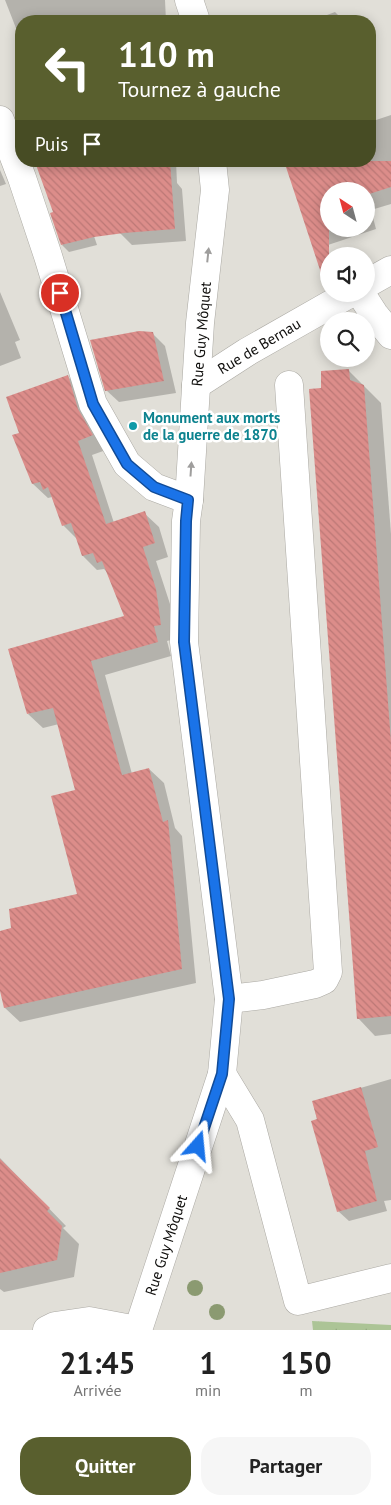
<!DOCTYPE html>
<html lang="fr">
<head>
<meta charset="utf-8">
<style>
	:root { --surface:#fff; --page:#f6f6f6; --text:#222; --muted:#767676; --accent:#595f2e }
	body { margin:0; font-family:"PT Sans",sans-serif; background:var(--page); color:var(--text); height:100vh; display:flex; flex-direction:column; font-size:19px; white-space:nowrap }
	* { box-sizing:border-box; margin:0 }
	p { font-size:16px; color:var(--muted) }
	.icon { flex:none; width:28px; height:28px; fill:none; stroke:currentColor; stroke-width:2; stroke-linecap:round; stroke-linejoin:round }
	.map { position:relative; height:1330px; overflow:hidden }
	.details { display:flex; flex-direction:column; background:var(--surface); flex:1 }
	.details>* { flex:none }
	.guide { position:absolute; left:15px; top:15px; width:361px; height:152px; border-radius:20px; box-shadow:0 2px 12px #0003; background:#595f2e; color:#fff; overflow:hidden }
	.needle { width:32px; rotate:324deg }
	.fabs { position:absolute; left:320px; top:182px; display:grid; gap:10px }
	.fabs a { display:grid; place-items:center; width:55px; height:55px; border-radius:50%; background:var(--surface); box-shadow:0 2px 12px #0003; font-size:25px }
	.pin { position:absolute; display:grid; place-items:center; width:42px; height:42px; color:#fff; margin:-21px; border:2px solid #fff; border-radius:50%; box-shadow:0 1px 5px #0007 }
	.me { position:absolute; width:55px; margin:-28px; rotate:18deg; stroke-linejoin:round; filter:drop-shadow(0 0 4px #0008) }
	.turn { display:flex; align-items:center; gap:18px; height:105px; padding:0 20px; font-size:22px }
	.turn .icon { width:65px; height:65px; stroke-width:2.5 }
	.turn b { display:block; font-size:35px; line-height:42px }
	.then { display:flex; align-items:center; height:48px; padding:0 20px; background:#0003; gap:10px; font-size:19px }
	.eta { display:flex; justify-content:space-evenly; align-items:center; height:85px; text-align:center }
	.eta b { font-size:30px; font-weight:700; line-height:35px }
	.button { display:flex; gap:10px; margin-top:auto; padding:10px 20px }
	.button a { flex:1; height:58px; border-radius:20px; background:var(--accent); color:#fff; font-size:20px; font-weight:700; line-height:58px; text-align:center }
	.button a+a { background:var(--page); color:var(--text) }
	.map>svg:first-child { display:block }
	.grass { fill:url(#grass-tufts) }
	.shadow { fill:#0003; fill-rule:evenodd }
	.building { fill:url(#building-back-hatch) }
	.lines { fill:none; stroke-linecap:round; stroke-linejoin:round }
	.minor-casing { stroke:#aba9a3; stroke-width:29 }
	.major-casing { stroke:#aba9a3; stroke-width:29 }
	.minor { stroke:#fff; stroke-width:28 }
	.major { stroke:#fff; stroke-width:28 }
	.tree { fill:#8b9a71 }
	.oneway { fill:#9f9e9d }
	.route-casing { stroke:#114b97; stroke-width:12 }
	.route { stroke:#1a73e8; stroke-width:9 }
	.culture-dot { fill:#0f9aa8; stroke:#fff; stroke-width:2 }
	.labels { text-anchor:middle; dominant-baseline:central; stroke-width:5; stroke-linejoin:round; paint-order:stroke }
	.street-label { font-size:15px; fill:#0e0d0b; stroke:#fff }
	.culture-label { font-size:15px; font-weight:bold; fill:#0d838f; stroke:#fff; text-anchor:start }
</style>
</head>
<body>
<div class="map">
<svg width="391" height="1330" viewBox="0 0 391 1330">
	<defs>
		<pattern id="grass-tufts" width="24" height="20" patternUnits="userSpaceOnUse" patternTransform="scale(1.25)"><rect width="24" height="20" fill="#acc496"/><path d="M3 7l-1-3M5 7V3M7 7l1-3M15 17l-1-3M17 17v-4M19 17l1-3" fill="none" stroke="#93a780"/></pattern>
		<pattern id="building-back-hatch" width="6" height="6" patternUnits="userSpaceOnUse" patternTransform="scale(1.25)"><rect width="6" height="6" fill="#dc8d8a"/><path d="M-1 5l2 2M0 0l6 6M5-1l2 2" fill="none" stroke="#bc7876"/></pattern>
	</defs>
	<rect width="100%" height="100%" fill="#e1dfd8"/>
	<path class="grass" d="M312,1321L391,1325V1330H313Z"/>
	<g class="shadow">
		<path d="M5,0H165L166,21H21V41Z"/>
		<path d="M335,12L344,21H311Z"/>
		<path d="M391,115V204L371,210L376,229L322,247L292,183L370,161V122ZM329,191H366V229H329Z"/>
		<path d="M115,161H176L177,183L182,189L186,241L132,245L120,233Z"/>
		<path d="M0,170L6,184L0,186Z"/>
		<path d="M86,213L97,245L69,252L62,245Z"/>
		<path d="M0,292L20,340L15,342L21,358L0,366Z"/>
		<path d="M152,333L165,346L176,393L119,402L106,390Z"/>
		<path d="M348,370L381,403L391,534V1034L375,1036L358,1018L322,389Z"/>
		<path d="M67,376L82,390L106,450L92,455L114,523L144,513L159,527L168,557L156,561L170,604L175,639L167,641L171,656L105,675L132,774L149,769L164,783L175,828L182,836L196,983L20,1022L5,1008L0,986V932L13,929L79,894L76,790L59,724L43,728L28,714L125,617L107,572L104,569L97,570L83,556L77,539L63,525L52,497L48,498L33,484L20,433Z"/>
		<path d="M391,1079V1200L384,1201L387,1211L349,1221L338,1211L313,1102Z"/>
		<path d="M0,1158L66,1226L63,1228L79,1244L74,1277L4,1292L0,1289Z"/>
	</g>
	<g class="building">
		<path d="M115,161H170L175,229L124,233L94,237L61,245L50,213L53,212L35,162L115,164Z"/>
		<path d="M284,161H391V187L366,195V191H329V278L323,279Z"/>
		<path d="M139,331L153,332L164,381L105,391L90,340Z"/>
		<path d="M349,369L350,380L364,385L391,742V1016L357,1019L309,389L321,388V371Z"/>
		<path d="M68,375L78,409L93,435L78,441L106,524L145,511L155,543L143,547L156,589L161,625L154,626L158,642L91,661L122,775L149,768L163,822L168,820L182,969L4,1008L0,991V931L11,928L9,909L77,894L51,796L75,790L53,708L27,714L8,649L124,616L102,561L97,563L93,553L82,556L71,523L62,526L48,487L43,490L40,482L32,484L12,435L19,433L6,397Z"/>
		<path d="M361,1087L378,1147L365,1151L377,1201L337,1212L311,1121L317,1119L312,1101Z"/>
		<path d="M0,1159L50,1208L47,1211L62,1226L57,1260L0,1273Z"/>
	</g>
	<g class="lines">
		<defs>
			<g id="minor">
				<path d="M189,0L196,21"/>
				<path d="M0,120L22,178L48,256L93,404L127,464L154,487L189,500"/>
				<path d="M366,284L391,270"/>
				<path d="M361,294L374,314L391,335"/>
				<path d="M196,385L247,352L349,294"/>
				<path d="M229,999L263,995L315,984L324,980L328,972L289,385"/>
				<path d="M222,1074L250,1120L298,1301L391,1278"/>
				<path d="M138,1330L222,1074L229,999L184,642L186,521L189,500L200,323L215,190L212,161"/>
			</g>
			<path id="major" d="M47,1330L55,1326L89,1321L137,1330"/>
		</defs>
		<use href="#minor" class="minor-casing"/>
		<use href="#major" class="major-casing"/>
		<use href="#minor" class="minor"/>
		<use href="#major" class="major"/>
	</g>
	<g class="tree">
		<circle cx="195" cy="1288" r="8"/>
		<circle cx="217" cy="1312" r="8"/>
	</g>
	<defs><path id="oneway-solid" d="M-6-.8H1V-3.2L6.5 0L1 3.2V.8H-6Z" transform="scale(1.25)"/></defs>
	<g class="oneway">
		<use href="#oneway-solid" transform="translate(208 255) rotate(-84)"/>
		<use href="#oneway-solid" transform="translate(191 469) rotate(-86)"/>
	</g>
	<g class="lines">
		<defs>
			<path id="route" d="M60,293L93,404L127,464L154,487L188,500L186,521L184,642L229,999L222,1074L198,1146"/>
		</defs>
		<use href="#route" class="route-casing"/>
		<use href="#route" class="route"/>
	</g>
	<circle class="culture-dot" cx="133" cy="426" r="5"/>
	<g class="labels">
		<g class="street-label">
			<text transform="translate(201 334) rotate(-85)">Rue Guy Môquet</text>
			<text transform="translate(259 346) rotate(-31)">Rue de Bernau</text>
			<text transform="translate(166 1245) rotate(-72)">Rue Guy Môquet</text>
		</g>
		<g class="culture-label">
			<text x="143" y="417">Monument aux morts<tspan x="143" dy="17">de la guerre de 1870</tspan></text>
		</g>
	</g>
</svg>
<div class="fabs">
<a><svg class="needle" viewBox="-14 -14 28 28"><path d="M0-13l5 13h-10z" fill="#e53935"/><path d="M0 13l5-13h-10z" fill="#767676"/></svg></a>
<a><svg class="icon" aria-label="sound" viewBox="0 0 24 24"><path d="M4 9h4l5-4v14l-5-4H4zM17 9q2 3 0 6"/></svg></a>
<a><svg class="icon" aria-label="search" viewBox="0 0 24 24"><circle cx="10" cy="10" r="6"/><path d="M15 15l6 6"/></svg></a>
</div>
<div class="pin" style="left:60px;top:293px;background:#d93025"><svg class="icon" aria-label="arrive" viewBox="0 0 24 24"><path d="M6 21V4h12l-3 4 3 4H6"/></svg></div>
<svg class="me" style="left:198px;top:1146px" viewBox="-20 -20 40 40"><path d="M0-17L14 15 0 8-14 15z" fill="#1a73e8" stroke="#fff" stroke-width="4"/></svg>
<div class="guide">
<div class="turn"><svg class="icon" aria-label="left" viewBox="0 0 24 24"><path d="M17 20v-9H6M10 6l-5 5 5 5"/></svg><div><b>110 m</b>Tournez à gauche</div></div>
<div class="then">Puis<svg class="icon" aria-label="arrive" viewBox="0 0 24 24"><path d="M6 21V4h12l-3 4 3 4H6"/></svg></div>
</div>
</div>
<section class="details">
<div class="eta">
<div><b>21:45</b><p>Arrivée</p></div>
<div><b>1</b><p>min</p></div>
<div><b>150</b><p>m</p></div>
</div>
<div class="button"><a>Quitter</a><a>Partager</a></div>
</section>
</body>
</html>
